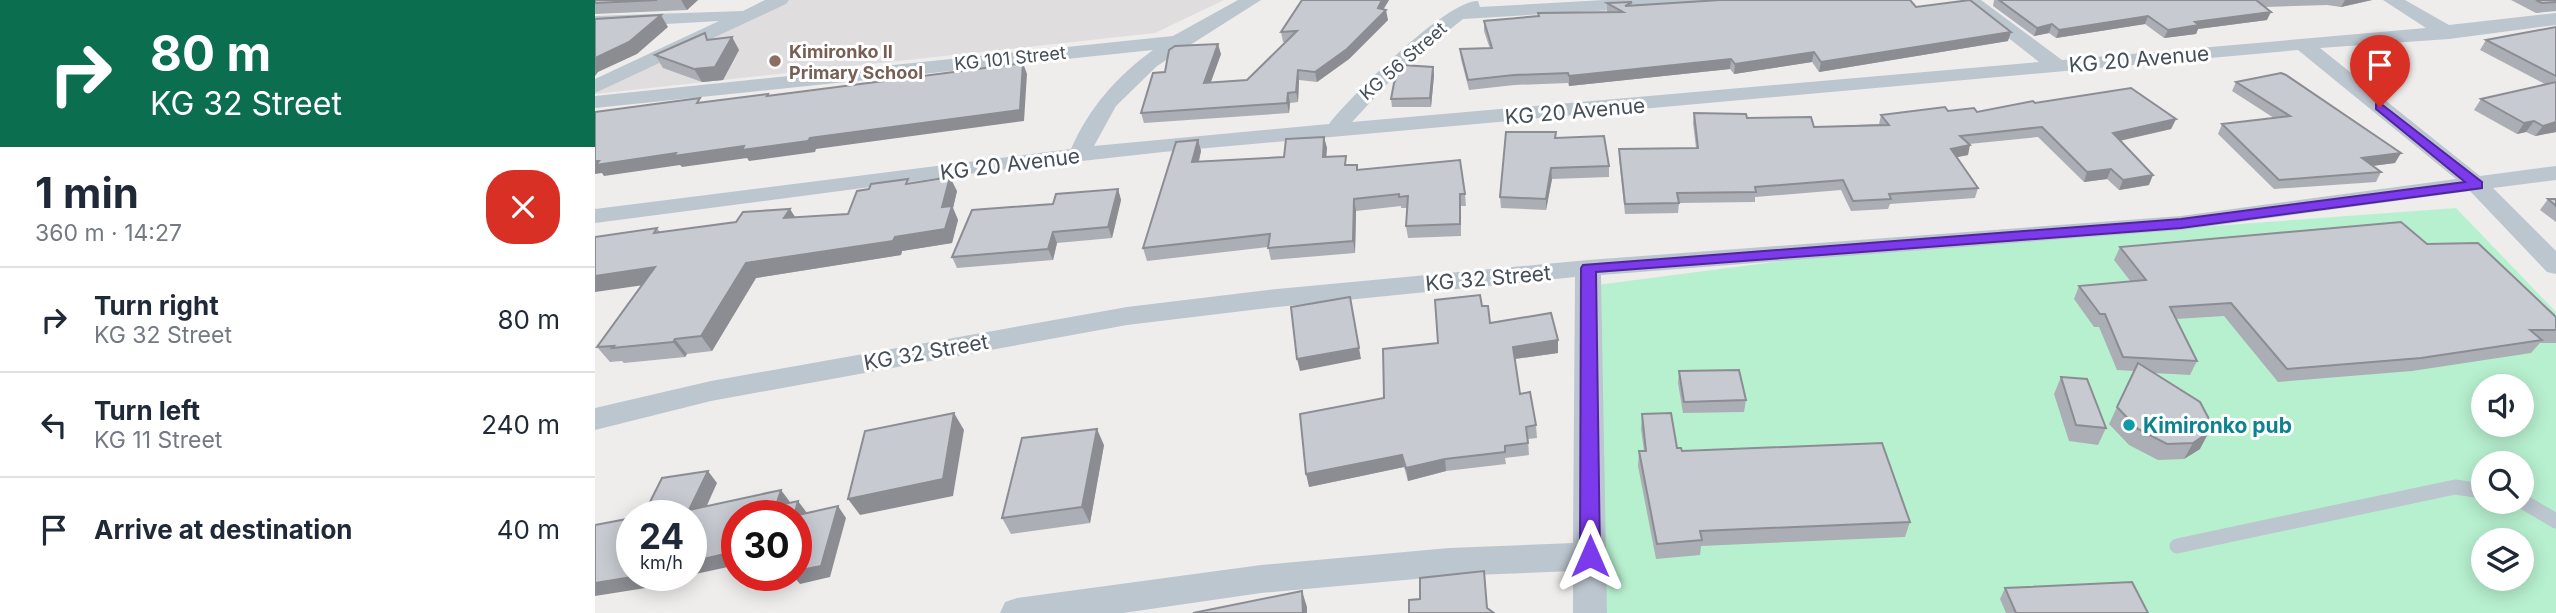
<!DOCTYPE html>
<html lang="en">
<head>
<meta charset="utf-8">
<style>
	:root { --surface:#fff; --page:#f6f6f7; --text:#1f2937; --muted:#747a83; --line:#e0e1e3 }
	body { margin:0; font-family:Inter,sans-serif; background:var(--page); color:var(--text); height:100vh; display:flex; flex-direction:column; font-size:26px; white-space:nowrap }
	* { box-sizing:border-box; margin:0 }
	p { font-size:23px; color:var(--muted) }
	.icon { flex:none; width:38px; height:38px; fill:none; stroke:currentColor; stroke-width:2; stroke-linecap:round; stroke-linejoin:round }
	.map { position:relative; flex:1; overflow:hidden }
	.side { display:flex; flex-direction:column; background:var(--surface); width:595px }
	.side>* { flex:none }
	.guide { background:#0b6e4f; color:#fff; overflow:hidden }
	.controls { position:absolute; left:1876px; top:374px; display:grid; gap:14px }
	.controls a { display:grid; place-items:center; width:63px; height:63px; border-radius:50%; background:var(--surface); box-shadow:0 4px 18px #0003; font-size:35px }
	.speed { position:absolute; left:21px; top:500px; display:flex; gap:14px; font-size:35px; font-weight:700; text-align:center }
	.speed>* { display:grid; place-content:center; width:91px; height:91px; border-radius:50%; background:var(--surface); box-shadow:0 4px 18px #0003; line-height:1 }
	.speed small { font-size:18px; font-weight:400 }
	.speed .limit { border:10px solid #d22; background:#fff; color:#111 }
	.pin { position:absolute; display:grid; place-items:center; width:60px; height:60px; color:#fff; margin:-72px -30px; border-radius:50% 50% 50% 0; rotate:-45deg; box-shadow:0 0 7px #0007 }
	.pin .icon { rotate:45deg }
	.me { position:absolute; width:77px; margin:-38px; rotate:0deg; stroke-linejoin:round; filter:drop-shadow(0 0 5px #0008) }
	.turn { display:flex; align-items:center; gap:24px; height:147px; padding:0 35px; font-size:32px }
	.turn .icon { width:91px; height:91px; stroke-width:2.5 }
	.turn b { display:block; font-size:49px; line-height:60px }
	.round { display:grid; place-items:center; flex:none; width:74px; height:74px; border-radius:28px; background:var(--page) }
	.headline { display:flex; align-items:center; justify-content:space-between; height:119px; padding:0 35px }
	h1 { font-size:42px; font-weight:700; line-height:52px }
	ul { padding:0; list-style:none }
	li { display:flex; align-items:center; gap:21px; height:105px; padding:0 35px; border-top:2px solid var(--line) }
	li div { flex:1 }
	li b { display:block; font-size:26px }
	li em { font-style:normal }
	main { display:flex; flex:1; min-height:0 }
	.map>svg:first-child { display:block }
	.education { fill:#e0ddde }
	.green { fill:#b7f0cf; fill-rule:evenodd }
	.lines { fill:none; stroke-linecap:round; stroke-linejoin:round }
	.service { stroke:#bcc6cf; stroke-width:15 }
	.minor { fill:#bcc6cf; fill-rule:evenodd }
	.wall { fill:#acaeb5 }
	.shaded-wall { fill:#8c8d93 }
	.building { fill:#c8cad2; stroke:#8c8d93; stroke-width:2 }
	.route { fill:#7c3aed; stroke:#51269a; stroke-width:2 }
	.education-dot { fill:#8d6e63; stroke:#fff; stroke-width:2.5 }
	.culture-dot { fill:#0f9aa8; stroke:#fff; stroke-width:2.5 }
	.labels { text-anchor:middle; dominant-baseline:central; stroke-width:6; stroke-linejoin:round; paint-order:stroke }
	.far-education-label { font-size:18px; font-weight:bold; fill:#785e54; stroke:#fff; text-anchor:start }
	.far-street-label { font-size:18px; fill:#444f5a; stroke:#fff }
	.street-label { font-size:21px; fill:#444f5a; stroke:#fff }
	.culture-label { font-size:21px; font-weight:bold; fill:#0d838f; stroke:#fff; text-anchor:start }
</style>
</head>
<body>
<main>
<section class="side">
<div class="guide">
<div class="turn"><svg class="icon" aria-label="right" viewBox="0 0 24 24"><path d="M7 20v-9h11M14 6l5 5-5 5"/></svg><div><b>80 m</b>KG 32 Street</div></div>
</div>
<div class="headline"><div><h1>1 min</h1><p>360 m · 14:27</p></div><a class="round" style="background:#d93025;color:#fff"><svg class="icon" aria-label="close" viewBox="0 0 24 24"><path d="M6 6l12 12M18 6L6 18"/></svg></a></div>
<ul>
<li><svg class="icon" aria-label="right" viewBox="0 0 24 24"><path d="M7 20v-9h11M14 6l5 5-5 5"/></svg><div><b>Turn right</b><p>KG 32 Street</p></div><em>80 m</em></li>
<li><svg class="icon" aria-label="left" viewBox="0 0 24 24"><path d="M17 20v-9H6M10 6l-5 5 5 5"/></svg><div><b>Turn left</b><p>KG 11 Street</p></div><em>240 m</em></li>
<li><svg class="icon" aria-label="arrive" viewBox="0 0 24 24"><path d="M6 21V4h12l-3 4 3 4H6"/></svg><div><b>Arrive at destination</b></div><em>40 m</em></li>
</ul>
</section>
<div class="map">
<svg width="1961" height="613" viewBox="0 0 1961 613">
	<rect width="100%" height="100%" fill="#efecec"/>
	<path class="education" d="M189,0H629L560,33L0,94V90Z"/>
	<path class="green" d="M1861,208L1961,312V613H1001L986,287L1241,254ZM1888,387H1927V425H1888ZM1888,464H1927V502H1888ZM1888,541H1927V579H1888Z"/>
	<g class="lines">
		<g class="service">
			<path d="M1927,501L1961,521"/>
			<path d="M1582,546L1860,487L1888,491"/>
		</g>
		<g class="minor">
			<path d="M170,0H194L191,4L0,93V79L124,21L0,28V16L148,11Z"/>
			<path d="M643,0H666L562,66L521,106L499,146L734,124C755,97 851,0 883,1L885,7L1009,0H1111L1102,5L868,19L809,66L757,122L1444,62L1365,0H1386L1467,60L1831,28L1788,0H1810L1854,25L1961,13V25L1854,39L1725,48L1885,176L1961,166V180L1898,188L1961,251V274L1952,272L1875,191L1586,230L1006,275L1012,613H978V571L854,576L666,593L528,613H405L410,602L422,598L666,565L854,548L978,543L980,277L682,307L532,325L116,401L0,430V408L116,381L532,307L682,289L993,260L1586,216L1861,179L1703,50L568,152L405,170L0,223V209L476,149C494,108 522,76 558,50L0,108V96L578,36Z"/>
		</g>
	</g>
	<g class="wall">
		<path d="M0,0H103L92,10L0,14Z"/>
		<path d="M707,0H794L788,9L793,20L754,59L722,82L704,80L703,102L695,103L694,113L549,123L546,113L570,72L626,54L615,83L652,80L692,42H688L686,32Z"/>
		<path d="M1399,0H1777L1746,7L1732,5L1670,7L1672,20L1603,29L1601,34L1569,38L1550,24L1461,38L1454,33L1439,36L1398,6Z"/>
		<path d="M1916,0H1961V11L1941,13Z"/>
		<path d="M1037,2V6L1321,7L1413,41L1224,72L1217,62L1139,74L1135,69L974,86L973,83L919,85L874,90L866,59L865,49H895L889,31V21L1012,12V3Z"/>
		<path d="M1961,27V132L1940,136L1931,132L1922,134L1879,110L1886,99L1950,84L1885,50L1891,40Z"/>
		<path d="M137,37L144,50L128,80L107,82L68,68L60,55L114,39Z"/>
		<path d="M838,67L839,75L836,107H797L796,99Z"/>
		<path d="M1641,82L1800,163L1777,166L1786,172L1781,182L1679,189L1623,134L1627,124L1679,118L1637,91Z"/>
		<path d="M1440,103L1581,119L1576,129L1525,141L1554,185L1524,190L1512,179L1489,182L1443,137L1374,144L1373,155L1361,157L1383,188L1380,198L1295,204L1293,209L1256,211L1246,190L1160,197V202L1084,203L1083,213L1030,214L1024,159V149L1101,148L1098,123L1099,113L1152,118L1219,127L1284,124L1286,115L1353,111L1382,112Z"/>
		<path d="M729,137L732,148L731,157L762,170L870,194L871,206H866V236L813,238L811,226L812,208H806V206L761,211L760,253L676,260L673,247L552,261L548,248L603,140L606,151L604,162L689,157Z"/>
		<path d="M960,138L1014,166V177L957,179L951,210L906,208L905,197Z"/>
		<path d="M315,183L362,191L358,208L363,220L357,243L307,251L306,255L161,278L117,351L92,354L90,357L29,363L27,361L15,362L2,347L47,285L62,228L65,232L201,218L253,214Z"/>
		<path d="M523,189L526,200L517,238L462,243L458,260L362,268L357,257L458,204Z"/>
		<path d="M1953,199H1961V222L1945,210Z"/>
		<path d="M1832,244L1961,317V343H1945L1936,353L1817,371L1683,382L1629,316L1581,319L1602,361L1595,375L1559,373L1605,449L1589,459L1563,460L1534,445L1514,424L1539,371L1522,370L1504,327H1499L1479,299L1484,286L1536,282L1519,260L1525,247Z"/>
		<path d="M887,306L895,323L963,340V353L920,359L925,394L941,425L942,438L933,439L934,455L910,458L911,464L851,471L813,481L809,467L714,487L789,398L843,343Z"/>
		<path d="M1084,371L1151,400L1149,412L1088,413L1083,383Z"/>
		<path d="M1466,377L1511,428L1503,445L1474,441L1459,394Z"/>
		<path d="M1047,414L1087,451L1315,522L1310,537L1106,546L1105,555L1061,559L1043,466L1044,451H1049L1046,429Z"/>
		<path d="M509,445L495,523L416,534L407,518Z"/>
		<path d="M1410,588L1553,613H1411L1405,599Z"/>
	</g>
	<g class="shaded-wall">
		<path d="M86,0H103L92,10Z"/>
		<path d="M787,0H794L784,17L783,8Z"/>
		<path d="M1750,0H1777L1746,7Z"/>
		<path d="M791,10L793,20L754,59L722,82L720,72Z"/>
		<path d="M1676,12L1672,20L1603,29L1601,34L1569,38L1573,30L1600,22Z"/>
		<path d="M66,15L73,27L42,54L3,72L0,76V58Z"/>
		<path d="M1553,16L1550,24L1461,38L1464,30Z"/>
		<path d="M1457,24L1454,33L1439,36L1442,28Z"/>
		<path d="M1416,32L1413,41L1224,72L1226,62Z"/>
		<path d="M137,37L144,50L128,80L107,82L99,69Z"/>
		<path d="M623,44L626,54L612,93L609,83Z"/>
		<path d="M1219,52L1217,62L1139,74L1140,64Z"/>
		<path d="M1136,59L1135,69L974,86V76Z"/>
		<path d="M428,63L432,74L429,121L221,149L220,152L154,161L152,158L87,167L85,165L9,176L7,173L0,174V161L215,138Z"/>
		<path d="M838,67L839,75L836,107L835,98Z"/>
		<path d="M703,70L704,80L703,102L701,92Z"/>
		<path d="M693,93L695,103L694,113L692,103Z"/>
		<path d="M1581,119L1576,129L1514,143L1518,133Z"/>
		<path d="M1939,121L1931,132L1922,134L1929,123Z"/>
		<path d="M1961,122V132L1940,136L1948,126Z"/>
		<path d="M729,137L732,148L730,169L728,157Z"/>
		<path d="M603,140L606,151L600,174L597,162Z"/>
		<path d="M1375,145L1373,155L1353,159L1356,149Z"/>
		<path d="M1806,153L1800,163L1761,168L1767,158Z"/>
		<path d="M956,168L957,179L951,210V199Z"/>
		<path d="M1516,169L1512,179L1489,182L1492,172Z"/>
		<path d="M1558,175L1554,185L1524,190L1528,180Z"/>
		<path d="M355,177L362,191L358,208L363,220L357,243L307,251L306,255L161,278L117,351L106,336L151,263L300,237L347,207Z"/>
		<path d="M523,189L526,200L517,238L513,227Z"/>
		<path d="M759,199L761,211L760,253L758,241Z"/>
		<path d="M195,209L204,223L189,218Z"/>
		<path d="M458,232L462,243L458,260L453,249Z"/>
		<path d="M60,267L70,282L0,292V276Z"/>
		<path d="M755,297L766,359L705,371L702,359Z"/>
		<path d="M80,339L92,354L90,357L78,342Z"/>
		<path d="M963,340V353L919,359L918,347Z"/>
		<path d="M359,413L369,430L358,496L265,515L253,499Z"/>
		<path d="M502,429L509,445L495,523L487,507Z"/>
		<path d="M1614,432L1605,449L1589,459L1598,443Z"/>
		<path d="M807,455L809,467L714,487L711,474Z"/>
		<path d="M850,459L851,471L813,481L811,468Z"/>
		<path d="M113,471L122,483L105,521L94,510Z"/>
		<path d="M186,490L195,502L191,516L181,506Z"/>
		<path d="M203,501L212,513L199,516Z"/>
		<path d="M243,506L251,518L235,577L205,584L198,576H201V571Z"/>
		<path d="M142,551V565L96,575V562Z"/>
		<path d="M43,576H95L78,580L76,584L0,596V583Z"/>
		<path d="M707,591L712,607V613H708Z"/>
	</g>
	<g class="building">
		<path d="M0,0H62L0,3Z"/>
		<path d="M707,0H787L783,8L791,10L752,49L720,72L703,70L701,92L693,93L692,103L546,113L558,73L570,72L574,50L580,46L623,44L609,83L652,80L702,31L686,32Z"/>
		<path d="M1125,0H1315L1321,7L1375,0L1416,32L1226,62L1219,52L1140,64L1136,59L974,76L973,73L919,75L873,80L865,49L897,48L889,21L944,16L943,13L1028,12L1012,3L1037,2L1030,6Z"/>
		<path d="M1404,0H1661L1676,12L1600,22L1604,25L1573,30L1553,16L1464,30L1457,24L1442,28Z"/>
		<path d="M1941,0H1961V2L1947,3Z"/>
		<path d="M66,15L34,42L0,58V19Z"/>
		<path d="M1961,27V76L1891,40Z"/>
		<path d="M110,33L112,40L137,37L120,67L99,69L60,55Z"/>
		<path d="M428,63L425,110L215,138L213,141L147,150L149,146L79,156L81,153L1,165L4,161H0V112L105,98L102,103L173,94L172,96Z"/>
		<path d="M807,65L838,67L835,98L796,99L799,83Z"/>
		<path d="M1686,73L1691,75L1806,153L1767,158L1786,172L1684,180L1627,124L1695,116L1641,82Z"/>
		<path d="M1961,82V122L1948,126L1939,121L1929,123L1886,99Z"/>
		<path d="M1536,88L1581,119L1518,133L1558,175L1528,180L1516,169L1492,172L1447,127L1365,136L1375,145L1356,149L1383,188L1294,194L1296,199L1258,201L1248,180L1160,187L1161,192L1082,193L1084,203L1030,204L1024,149L1103,148L1099,113L1151,114L1152,118L1216,117L1219,127L1294,125L1286,115L1350,107L1353,111L1379,108L1382,112L1438,101L1440,103Z"/>
		<path d="M911,132H961L960,138L1009,136L1014,166L956,168L951,199L905,197Z"/>
		<path d="M729,137L728,157L751,156L750,165H762V170L865,160L870,194H865V224L811,226L813,196L804,197V194L759,199L758,241L673,248L675,234L548,248L581,142L603,140L597,162L689,157L691,139Z"/>
		<path d="M355,177L347,207L357,206L350,229L300,237L298,241L151,263L106,336L80,339L78,342L17,348L19,346L2,347L60,267L0,276V237L62,228L59,233L141,222L148,212L195,209L189,218L253,214L262,191L274,189L276,184L313,179L311,184Z"/>
		<path d="M523,189L513,227L458,232L453,249L357,257L377,210L458,204L461,194Z"/>
		<path d="M1953,199H1961V206Z"/>
		<path d="M1806,222L1832,244L1883,243L1961,317V330H1935L1947,340L1826,358L1692,369L1636,303L1575,307L1602,361L1528,357L1510,314H1505L1484,286L1551,280L1525,247Z"/>
		<path d="M885,295L887,306H893L895,323L956,313L963,340L918,347L925,394L935,392L941,425L931,427L933,443L910,446V452L850,459L811,468L807,455L711,474L705,414L789,398L788,349L843,343L840,300Z"/>
		<path d="M755,297L764,348L702,359L696,307Z"/>
		<path d="M1543,363L1605,402L1614,419V432L1598,443L1572,444L1543,429L1522,407Z"/>
		<path d="M1144,370L1151,400L1089,402L1084,371Z"/>
		<path d="M1466,377L1492,379L1511,428L1481,425Z"/>
		<path d="M359,413L348,479L253,499L270,431Z"/>
		<path d="M1076,413L1082,448H1086L1087,451L1287,443L1315,522L1105,531L1107,540L1062,544L1044,451H1051L1047,414Z"/>
		<path d="M502,429L487,507L407,518L427,438Z"/>
		<path d="M113,471L94,510L186,490L181,506L203,501L199,516H142V551L96,562V516H45H48L67,478Z"/>
		<path d="M243,506L226,566L201,571V547L203,538H201V516H199Z"/>
		<path d="M37,518V576H43L0,583V525Z"/>
		<path d="M889,571L892,608L899,613H814V600L825,599V578Z"/>
		<path d="M1537,582L1553,613H1421L1410,588Z"/>
		<path d="M707,591L708,613H598Z"/>
	</g>
	<path class="route" d="M1785,103L1887,182V188L1586,228L1001,272L1005,556L1002,562L995,564L988,562L985,556L986,268L988,265L1586,219L1870,182L1781,109V104Z"/>
	<circle class="education-dot" cx="180" cy="61" r="7"/>
	<circle class="culture-dot" cx="1534" cy="425" r="7"/>
	<g class="labels">
		<g class="far-education-label">
			<text x="194" y="51">Kimironko II<tspan x="194" dy="21">Primary School</tspan></text>
		</g>
		<g class="far-street-label">
			<text transform="translate(415 58) rotate(-6)">KG 101 Street</text>
			<text transform="translate(808 61) rotate(-41)">KG 56 Street</text>
		</g>
		<g class="street-label">
			<text transform="translate(1544 59) rotate(-5)">KG 20 Avenue</text>
			<text transform="translate(980 111) rotate(-5)">KG 20 Avenue</text>
			<text transform="translate(415 164) rotate(-7)">KG 20 Avenue</text>
			<text transform="translate(893 278) rotate(-5)">KG 32 Street</text>
			<text transform="translate(331 352) rotate(-10)">KG 32 Street</text>
		</g>
		<g class="culture-label">
			<text x="1548" y="425">Kimironko pub</text>
		</g>
	</g>
</svg>
<div class="controls">
<a><svg class="icon" aria-label="sound" viewBox="0 0 24 24"><path d="M4 9h4l5-4v14l-5-4H4zM17 9q2 3 0 6"/></svg></a>
<a><svg class="icon" aria-label="search" viewBox="0 0 24 24"><circle cx="10" cy="10" r="6"/><path d="M15 15l6 6"/></svg></a>
<a><svg class="icon" aria-label="layers" viewBox="0 0 24 24"><path d="M12 4l9 5-9 5-9-5zM3 14l9 5 9-5"/></svg></a>
</div>
<div class="speed"><div>24<small>km/h</small></div><div class="limit">30</div></div>
<div class="pin" style="left:1785px;top:107px;background:#d93025"><svg class="icon" aria-label="arrive" viewBox="0 0 24 24"><path d="M6 21V4h12l-3 4 3 4H6"/></svg></div>
<svg class="me" style="left:995px;top:556px" viewBox="-20 -20 40 40"><path d="M0-17L14 15 0 8-14 15z" fill="#7c3aed" stroke="#fff" stroke-width="4"/></svg>
</div>
</main>
</body>
</html>
